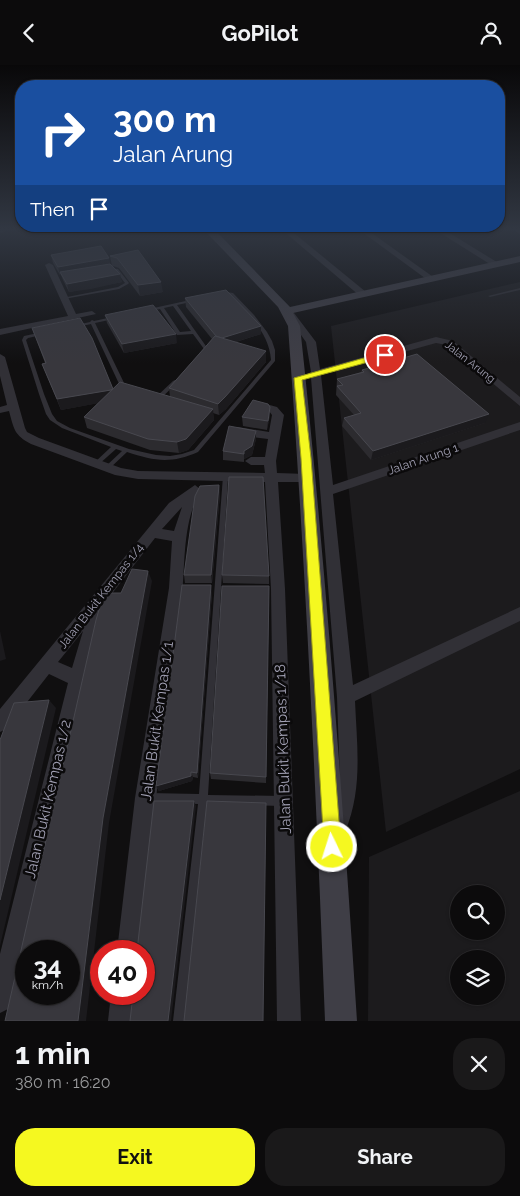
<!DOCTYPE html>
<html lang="en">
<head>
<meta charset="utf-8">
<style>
	:root { --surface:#0c0b0c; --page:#1a191a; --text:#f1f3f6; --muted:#9a9b9d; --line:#2c2b2d; --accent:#f5f820 }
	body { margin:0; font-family:Raleway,sans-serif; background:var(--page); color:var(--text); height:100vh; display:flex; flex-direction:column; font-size:19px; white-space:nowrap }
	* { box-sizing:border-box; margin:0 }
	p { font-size:16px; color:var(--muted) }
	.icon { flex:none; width:28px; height:28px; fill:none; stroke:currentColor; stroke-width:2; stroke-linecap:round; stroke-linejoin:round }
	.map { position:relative; height:956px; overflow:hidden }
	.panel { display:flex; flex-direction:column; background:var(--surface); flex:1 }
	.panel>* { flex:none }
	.guide { position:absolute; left:15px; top:15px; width:490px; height:152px; border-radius:20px; box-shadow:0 1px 4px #0004,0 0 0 1px var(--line); background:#1a4fa0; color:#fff; overflow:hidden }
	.buttons { position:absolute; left:450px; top:820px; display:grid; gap:10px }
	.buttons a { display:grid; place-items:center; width:55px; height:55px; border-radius:50%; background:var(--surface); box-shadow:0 1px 4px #0004,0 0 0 1px var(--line); font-size:25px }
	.speed { position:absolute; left:15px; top:875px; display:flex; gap:10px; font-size:25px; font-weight:700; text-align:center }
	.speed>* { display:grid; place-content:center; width:65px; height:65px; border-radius:50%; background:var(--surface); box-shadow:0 1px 4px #0004,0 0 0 1px var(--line); line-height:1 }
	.speed small { font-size:12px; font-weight:400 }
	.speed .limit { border:8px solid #d22; background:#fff; color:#111 }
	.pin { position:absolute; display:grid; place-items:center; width:42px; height:42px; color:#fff; margin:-21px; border:2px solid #fff; border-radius:50%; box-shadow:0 1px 5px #0007 }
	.me { position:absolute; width:55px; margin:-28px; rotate:356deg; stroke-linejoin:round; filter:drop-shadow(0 0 4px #0008) }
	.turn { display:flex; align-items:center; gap:18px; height:105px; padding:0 15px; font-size:22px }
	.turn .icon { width:65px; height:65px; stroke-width:2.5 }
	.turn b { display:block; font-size:35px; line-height:42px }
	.then { display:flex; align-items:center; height:48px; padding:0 15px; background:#0003; gap:10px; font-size:19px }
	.round { display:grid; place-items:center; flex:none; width:52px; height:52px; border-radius:20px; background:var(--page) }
	.head { display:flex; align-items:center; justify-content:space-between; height:85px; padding:0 15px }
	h1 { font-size:30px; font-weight:700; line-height:38px }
	.cta { display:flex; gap:10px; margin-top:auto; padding:10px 15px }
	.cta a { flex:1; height:58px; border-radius:20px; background:var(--accent); color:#111; font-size:20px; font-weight:700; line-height:58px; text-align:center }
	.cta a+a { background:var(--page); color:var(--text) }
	header { display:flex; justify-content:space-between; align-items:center; height:65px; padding:0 15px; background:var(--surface); font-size:22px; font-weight:700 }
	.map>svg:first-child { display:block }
	.built { fill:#1c1b1d; fill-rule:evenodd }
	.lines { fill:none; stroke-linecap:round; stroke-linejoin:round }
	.stream { stroke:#252834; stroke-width:2 }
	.lane { fill:#313036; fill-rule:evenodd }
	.street { fill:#313036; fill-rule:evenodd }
	.secondary { fill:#3f3e46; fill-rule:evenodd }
	.wall { fill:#2c2b2f }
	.shaded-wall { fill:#1b1a1d }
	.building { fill:#38373d; stroke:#48484f; fill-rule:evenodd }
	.route { fill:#f5f820; stroke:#9fa115 }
	.labels { text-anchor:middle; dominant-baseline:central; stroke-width:5; stroke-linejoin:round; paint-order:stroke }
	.far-street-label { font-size:11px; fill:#a09fb2; stroke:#0b0a0b }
	.street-label { font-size:12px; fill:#a09fb2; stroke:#0b0a0b }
	.near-street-label { font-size:15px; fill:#a09fb2; stroke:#0b0a0b }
</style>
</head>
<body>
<header><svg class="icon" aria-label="back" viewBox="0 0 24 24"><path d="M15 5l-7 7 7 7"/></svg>GoPilot<svg class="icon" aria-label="person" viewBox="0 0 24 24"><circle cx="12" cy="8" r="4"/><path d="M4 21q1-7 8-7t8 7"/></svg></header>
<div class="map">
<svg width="520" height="956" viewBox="0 0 520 956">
	<rect width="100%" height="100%" fill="#100f10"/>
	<g class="built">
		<path d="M520,217V704L386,767L331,261Z"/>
		<path d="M520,726V956H368L369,792ZM459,829H496V866H459ZM459,894H496V931H459Z"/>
	</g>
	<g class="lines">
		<path class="stream" d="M0,167L8,164"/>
		<g class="lane">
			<path d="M107,203L118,204L129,218L128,219L119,224L64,234L62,233L118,222L125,218L116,206L106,205L105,204Z"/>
			<path d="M520,223V225L490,232L488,231Z"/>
			<path d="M227,227L233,228L254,250L267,267L272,276L275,285V296L198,387C171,399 154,396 127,387L109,404H105L104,403L105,402L122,386L116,384L98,400H94L93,399L94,398L111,382L62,363L50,355L46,349L39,329L22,275L24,271L90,257L92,255L94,256ZM227,229L231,230C248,250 269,267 271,295L194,385L182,389L170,391L156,390L129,384L70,363L57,356L52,349L44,329L26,275L28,273L91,259L121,323L127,326L130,324L126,322L95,258L160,244L177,270L193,269L204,284L203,289L205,290L207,289L208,284L177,240ZM173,241L191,266L180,267L164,243Z"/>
			<path d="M175,315L177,316V318L159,335H155V333L173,316Z"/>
			<path d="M223,411H227L228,413L208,730L282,731L285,733L287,736L285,739L282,741L207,739L185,956H173L198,739L148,738L145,736L143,733L145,730L148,728L199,729Z"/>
		</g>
		<g class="street">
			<path d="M281,164H289L366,227V231H360Z"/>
			<path d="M358,164H366L436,214L429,216Z"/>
			<path d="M434,164H443L500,199L493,201Z"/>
			<path d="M512,164H520V169Z"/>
			<path d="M49,198L53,200L76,249L92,246L96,249L0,270V264L68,251L45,200Z"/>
			<path d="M285,244H291L316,277L320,304L436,272L453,276L520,332V341L447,280L436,278L321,310L333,420L520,357V365L333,429L353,620L520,542V556L355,636C357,682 363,724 345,767L338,770L331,767L328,760L340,717L337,632L311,313L303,311L311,307L306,277L284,246Z"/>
			<path d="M0,289L5,292L25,363L27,367L39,373L121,403L138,406L265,408L264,400H251L245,396L251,392H265L268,374L238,370L232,366L238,362L269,367L272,350L269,346L251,341L250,339L255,336L277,342L284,350L276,396L277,408L307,409L313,413L307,417H278L285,524L301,956H277L271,524L265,417L138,414L115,410L31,379C14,370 14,364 9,346L0,348V342L7,340L0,311Z"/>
			<path d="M195,420L201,425C181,459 186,502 181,540C165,655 151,770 139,886H117L135,733L169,523L172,476L155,473L107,535L85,614L12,936L8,944L0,948V889L68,618L49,609L6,664L0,667V644L169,438ZM182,442L174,466L162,464ZM83,566L72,603L58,597Z"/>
			<path d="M111,929H135L132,956H108Z"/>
		</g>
		<path class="secondary" d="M203,164H214L290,242L520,191V197L293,248L300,261C325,492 342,724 357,956H325C316,724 305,492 288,261L278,242Z"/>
	</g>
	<g class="wall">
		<path d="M138,185L163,227L140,231L119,203L113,201L122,217L69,227L63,215L61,210H60L53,198L51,190L111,199L112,201L110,191Z"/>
		<path d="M185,233L261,269L236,277L266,297L226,344L219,350L213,348L214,355L188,385L179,388L150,385L87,363L84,352L98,338L61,345L42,299L45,298L32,263L113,324L170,332L169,323L212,274L186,242Z"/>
		<path d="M105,250L177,278L124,288L107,258Z"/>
		<path d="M362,305L485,358L371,395L342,361L344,353L354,350L336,330L337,314L361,307Z"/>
		<path d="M270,350L267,365L243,361L242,352Z"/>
		<path d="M256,374L252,390L244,394V397L223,395V386Z"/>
		<path d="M219,420L220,429L212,518H185L184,510Z"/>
		<path d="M222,510L269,511V519L223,518Z"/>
		<path d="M269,521L266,718L211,714L210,708Z"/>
		<path d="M212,528L198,713L193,712L192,716L159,726L156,721Z"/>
	</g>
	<g class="shaded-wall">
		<path d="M109,193L111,201L60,207L61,210H60L58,202Z"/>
		<path d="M120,209L122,217L91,224L69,227L67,219Z"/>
		<path d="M161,217L163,227L140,231L138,220Z"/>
		<path d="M261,261V269L219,282L218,274Z"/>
		<path d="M176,269L177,278L124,288L122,279Z"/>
		<path d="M266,286V297L226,344L219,350L218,339Z"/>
		<path d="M113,325L116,335L61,345L57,334Z"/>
		<path d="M270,342V350L267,365L268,356Z"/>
		<path d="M213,344L214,355L188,385L179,388L177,377Z"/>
		<path d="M489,349L485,358L371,395L373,386Z"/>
		<path d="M256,366V374L252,390L244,394V386Z"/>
		<path d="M219,420L220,429L212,518L211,510Z"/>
		<path d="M148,506L152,516L109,758L86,956H78L103,753Z"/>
		<path d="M211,520L212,528L198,713L197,708Z"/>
		<path d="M0,566L6,594L0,596Z"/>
		<path d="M49,635L56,643L0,881V835Z"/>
		<path d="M191,707L193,712L192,716L159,726L156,721Z"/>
		<path d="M194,736L196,741L171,956H168Z"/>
	</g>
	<g class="building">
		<path d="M101,181L109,193L58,202L51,190Z"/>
		<path d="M138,185L161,217L138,220L117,193L110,191Z"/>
		<path d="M110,199L120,209L67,219L60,207Z"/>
		<path d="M226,225L261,261L222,273L216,271L185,233Z"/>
		<path d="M153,240L176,269L122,279L105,250Z"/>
		<path d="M80,253L92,273L113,324L111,325L57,334L42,299L46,298L32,263Z"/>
		<path d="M215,271L266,286L225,332L218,339L169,323Z"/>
		<path d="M417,289L489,349L373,386L344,353L361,348L337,321L343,320L337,314L364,307L362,305Z"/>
		<path d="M120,317L213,344L186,374L177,377L148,374L84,352Z"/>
		<path d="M253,335L268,339L270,342L268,356L242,352Z"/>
		<path d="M229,361L256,366L252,381L244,386V389L223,386Z"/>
		<path d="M229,412H263L269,511L222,510Z"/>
		<path d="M219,420L211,510H184L195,431L200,421Z"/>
		<path d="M132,504L148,506L103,753L78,956H5L96,555L104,528H121ZM26,886H69V929H26Z"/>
		<path d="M182,520H211L197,708L191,707V711L156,721Z"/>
		<path d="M222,521H269L266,712L210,708Z"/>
		<path d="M49,635L0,835V675L14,638Z"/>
		<path d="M154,736H194L168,956H130L133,930L129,929H144V886H135H137Z"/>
		<path d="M207,736L266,738L263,956H184Z"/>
	</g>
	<linearGradient id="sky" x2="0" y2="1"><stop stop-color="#090809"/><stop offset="0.55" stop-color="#313742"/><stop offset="1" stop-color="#313742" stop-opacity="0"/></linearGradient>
	<rect width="520" height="298" fill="url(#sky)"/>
	<path class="route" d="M385,287L387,288V292L302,315L311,393L341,782L338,788L332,790L327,788L324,782L301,393L294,313Z"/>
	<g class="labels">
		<g class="far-street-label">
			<text transform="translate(470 297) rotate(38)">Jalan Arung</text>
		</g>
		<g class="street-label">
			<text transform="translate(423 394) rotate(-19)">Jalan Arung 1</text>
			<text transform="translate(101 531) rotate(-52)">Jalan Bukit Kempas 1/4</text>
		</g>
		<g class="near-street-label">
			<text transform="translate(157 656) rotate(-82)">Jalan Bukit Kempas 1/1</text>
			<text transform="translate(283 684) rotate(-92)">Jalan Bukit Kempas 1/18</text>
			<text transform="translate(48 734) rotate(-77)">Jalan Bukit Kempas 1/2</text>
		</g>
	</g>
</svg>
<div class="buttons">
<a><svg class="icon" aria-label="search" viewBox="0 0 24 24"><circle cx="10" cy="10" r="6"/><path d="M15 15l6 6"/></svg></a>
<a><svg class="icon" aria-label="layers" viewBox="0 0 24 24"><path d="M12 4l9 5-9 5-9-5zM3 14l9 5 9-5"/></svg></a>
</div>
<div class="speed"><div>34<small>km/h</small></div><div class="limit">40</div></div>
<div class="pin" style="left:385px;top:290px;background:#d93025"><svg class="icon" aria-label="arrive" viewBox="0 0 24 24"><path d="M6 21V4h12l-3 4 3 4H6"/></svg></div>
<svg class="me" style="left:332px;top:782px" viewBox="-20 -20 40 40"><circle r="17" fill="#f5f820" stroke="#fff" stroke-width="3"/><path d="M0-11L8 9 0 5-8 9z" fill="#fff"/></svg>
<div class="guide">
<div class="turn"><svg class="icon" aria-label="right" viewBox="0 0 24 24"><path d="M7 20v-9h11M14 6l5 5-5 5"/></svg><div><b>300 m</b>Jalan Arung</div></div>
<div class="then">Then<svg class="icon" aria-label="arrive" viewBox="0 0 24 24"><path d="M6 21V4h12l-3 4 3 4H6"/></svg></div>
</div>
</div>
<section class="panel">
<div class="head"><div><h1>1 min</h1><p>380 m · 16:20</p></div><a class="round"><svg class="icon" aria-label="close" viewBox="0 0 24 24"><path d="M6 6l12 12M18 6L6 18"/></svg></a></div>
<div class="cta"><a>Exit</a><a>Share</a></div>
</section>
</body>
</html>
